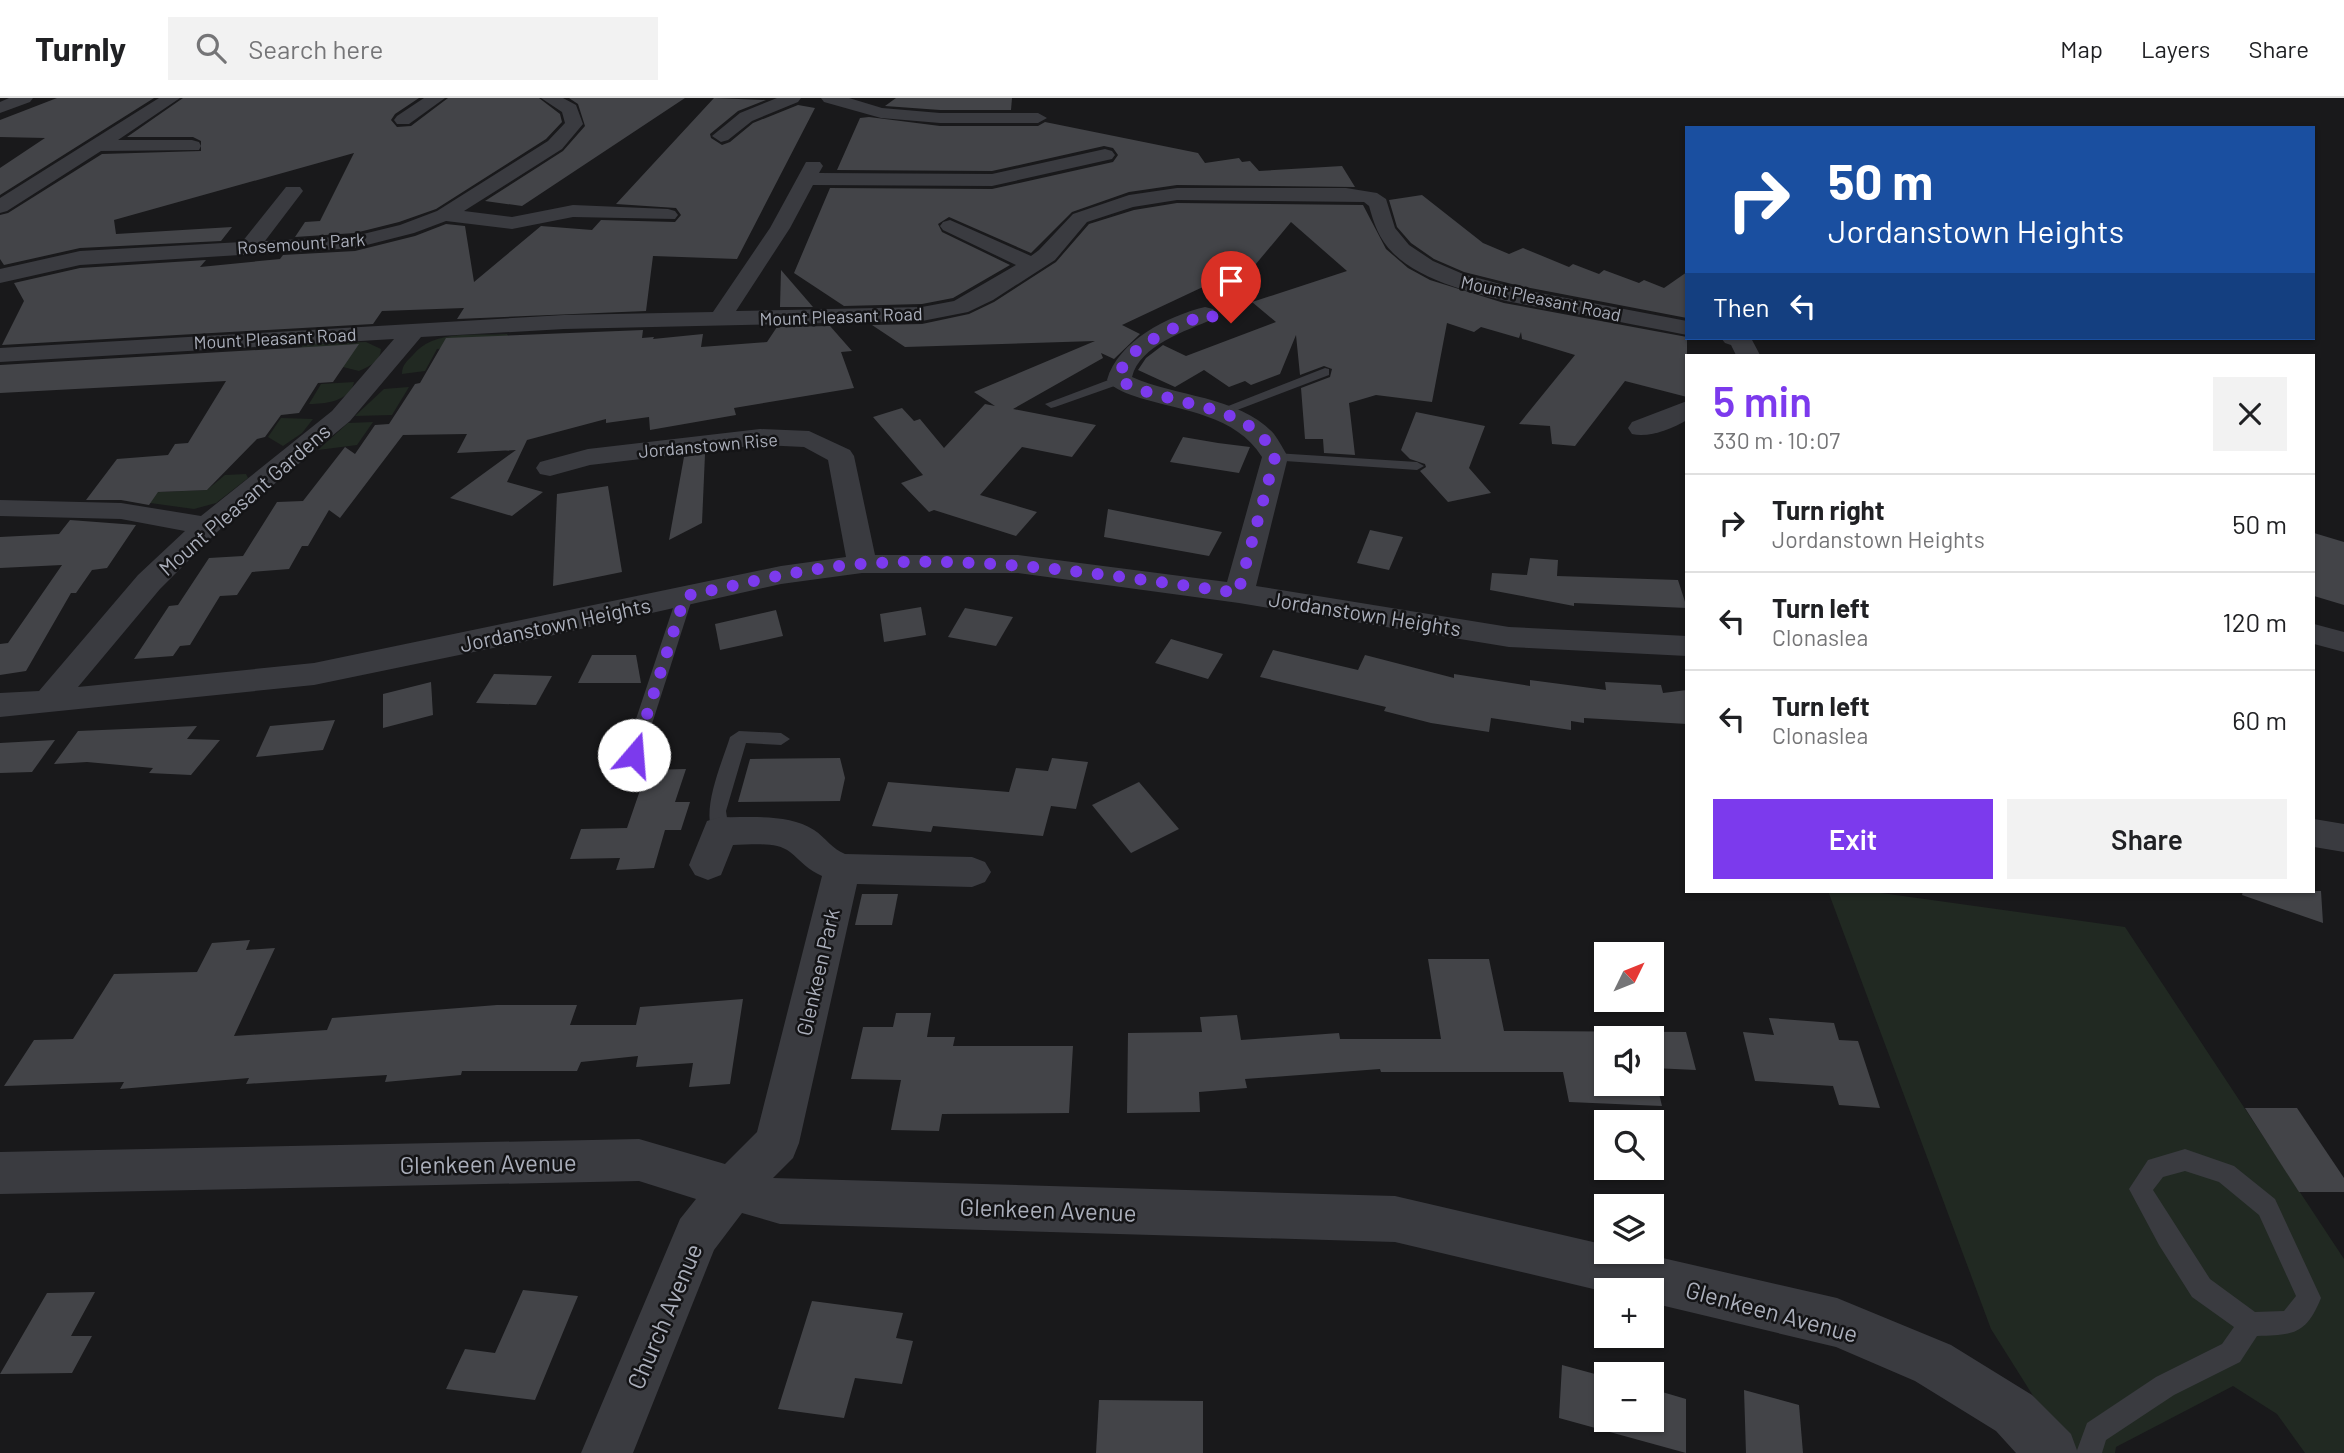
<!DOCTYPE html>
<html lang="en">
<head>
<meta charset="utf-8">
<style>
	:root { --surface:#fff; --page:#f2f2f2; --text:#202124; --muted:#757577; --line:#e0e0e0; --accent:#7c3aed }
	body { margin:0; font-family:Barlow,sans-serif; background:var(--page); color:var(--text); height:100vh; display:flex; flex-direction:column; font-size:26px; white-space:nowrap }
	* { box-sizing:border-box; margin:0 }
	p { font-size:23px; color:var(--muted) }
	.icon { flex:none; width:38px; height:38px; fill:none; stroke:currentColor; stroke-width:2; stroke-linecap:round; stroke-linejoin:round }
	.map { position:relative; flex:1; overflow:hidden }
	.details { position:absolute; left:1685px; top:256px; width:630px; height:539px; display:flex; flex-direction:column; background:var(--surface); border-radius:0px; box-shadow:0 2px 5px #0004 }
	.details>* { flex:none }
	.banner { position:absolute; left:1685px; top:28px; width:630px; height:214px; border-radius:0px; box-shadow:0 2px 5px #0004; background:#1a4fa0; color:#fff; overflow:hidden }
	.needle { width:46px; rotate:47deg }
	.fabs { position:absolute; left:1594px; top:844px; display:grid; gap:14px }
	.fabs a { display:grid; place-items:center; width:70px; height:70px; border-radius:0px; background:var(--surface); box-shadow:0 2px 5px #0004; font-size:35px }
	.pin { position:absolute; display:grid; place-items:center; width:60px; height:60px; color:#fff; margin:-72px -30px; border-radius:50% 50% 50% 0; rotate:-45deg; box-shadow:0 0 7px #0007 }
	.pin .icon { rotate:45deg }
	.me { position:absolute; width:77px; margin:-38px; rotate:18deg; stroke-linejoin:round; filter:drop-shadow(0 0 5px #0008) }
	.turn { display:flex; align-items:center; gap:24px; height:147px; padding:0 28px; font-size:32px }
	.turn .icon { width:91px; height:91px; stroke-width:2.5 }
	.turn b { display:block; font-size:49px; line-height:60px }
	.then { display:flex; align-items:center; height:66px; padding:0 28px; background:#0003; gap:14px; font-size:26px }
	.round { display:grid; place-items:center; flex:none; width:74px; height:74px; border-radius:0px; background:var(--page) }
	.head { display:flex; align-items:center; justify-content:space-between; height:119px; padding:0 28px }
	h1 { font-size:42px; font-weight:600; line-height:52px; color:var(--accent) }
	.primary-button { display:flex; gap:14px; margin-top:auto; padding:14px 28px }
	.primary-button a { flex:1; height:80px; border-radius:0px; background:var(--accent); color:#fff; font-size:28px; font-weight:600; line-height:80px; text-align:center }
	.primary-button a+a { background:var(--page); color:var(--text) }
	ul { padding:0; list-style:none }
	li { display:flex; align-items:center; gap:21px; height:98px; padding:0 28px; border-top:2px solid var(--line) }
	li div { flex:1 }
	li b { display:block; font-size:26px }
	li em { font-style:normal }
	header { display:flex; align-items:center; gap:42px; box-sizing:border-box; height:98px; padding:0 35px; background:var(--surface); border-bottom:2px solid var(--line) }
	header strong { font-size:33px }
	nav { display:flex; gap:38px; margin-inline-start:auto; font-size:24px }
	.search { width:490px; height:63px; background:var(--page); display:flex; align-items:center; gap:18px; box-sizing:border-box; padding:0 24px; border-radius:0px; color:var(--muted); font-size:26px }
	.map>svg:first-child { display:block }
	.green { fill:#212922 }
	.building { fill:#434448; fill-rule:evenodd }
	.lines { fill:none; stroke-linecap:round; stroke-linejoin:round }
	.lane { fill:#3a3b40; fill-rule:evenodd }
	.street { fill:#3a3b40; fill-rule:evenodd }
	.route { stroke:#7c3aed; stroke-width:12; stroke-dasharray:0 21.6 }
	.labels { text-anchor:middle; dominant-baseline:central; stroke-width:5; stroke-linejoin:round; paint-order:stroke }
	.far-street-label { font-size:18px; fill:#abafbb; stroke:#141416 }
	.street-label { font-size:21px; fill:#abafbb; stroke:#141416 }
	.near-street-label { font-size:24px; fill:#abafbb; stroke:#141416 }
</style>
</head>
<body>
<header>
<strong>Turnly</strong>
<div class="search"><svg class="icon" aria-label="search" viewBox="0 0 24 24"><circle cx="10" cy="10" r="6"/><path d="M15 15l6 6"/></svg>Search here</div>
<nav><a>Map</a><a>Layers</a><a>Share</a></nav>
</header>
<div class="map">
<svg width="2344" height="1355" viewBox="0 0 2344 1355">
	<rect width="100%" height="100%" fill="#19191b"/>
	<g class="green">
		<path d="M507,236L509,239L472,249L437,251L425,273L402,276C402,267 407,263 413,257C434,231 475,238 507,236Z"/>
		<path d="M366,244L381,251C380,264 370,268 359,273L295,257L304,246Z"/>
		<path d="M354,284C350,303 326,306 309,306L321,286Z"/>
		<path d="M409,289L392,317L355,318L384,291Z"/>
		<path d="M281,320L313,321L302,335L283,348L268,339Z"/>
		<path d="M373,324L357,347L318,352L348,325Z"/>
		<path d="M246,376L248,380L216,405L194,411L121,401L137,395L207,392L225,377Z"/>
		<path d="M1828,793H1867L2125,829L2344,1161V1355H2305L2277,1316L2233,1288L2116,1349L2115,1355H2069L1991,1231Z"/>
	</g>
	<g class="building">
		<path d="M57,0H154L0,97V70L45,40L0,39V22Z"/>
		<path d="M183,0H419L395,16L391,22L397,29L411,28L448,0H539L560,16L562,24L546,41L436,111L399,124L355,135L295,139L305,124L320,123L354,55L114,122L116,136L232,129L221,143L80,150L4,167L0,161V117L8,115L102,56L201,53V43L193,39H127Z"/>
		<path d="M569,0H685L522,108L485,103L563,53L585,28L578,6Z"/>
		<path d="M714,0L766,2L738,13L710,36L711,40L722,47L730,44L753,25L798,7L815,10L737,161L653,158L646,213L457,221L464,210L382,213L373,226L2,247L24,203L14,185L80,170L206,162L200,169L280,161L283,157L355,153L415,138L446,126L465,128L474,184L541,128L592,132L601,122L675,124L681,117L676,110L616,106Z"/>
		<path d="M896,0H1012L1011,12H940L885,8Z"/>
		<path d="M869,19L940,28H1038L1045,24L1198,55L1205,65L1239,60L1242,64L1250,63L1259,73L1342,68L1355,89L1177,87L1129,94L1072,114L1031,155L949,119L938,126L942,134L1010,167L953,200L922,206L844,208L794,175L830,90L992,91L1113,64L1118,57L1113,50L1104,48L992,73L837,72L860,20Z"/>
		<path d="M1422,97L1483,145L1509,156L1523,150L1569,169L1573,166L1599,176L1604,172L1639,185L1644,182L1664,190L1687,174V220L1520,188L1464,174L1434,161L1411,145L1397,129L1389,102Z"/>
		<path d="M1177,105L1363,107L1386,151L1408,170L1430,182L1504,205L1687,239V299L1625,283L1575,348L1552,346L1550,328L1519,326L1575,257L1522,241L1521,234L1519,240L1481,229L1474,234L1447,225L1432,304L1376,297L1349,305L1355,357L1340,356L1324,355L1323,341H1305L1301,290L1330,279L1332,271L1324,268L1300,277L1296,237L1280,276L1251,287L1245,283L1229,289L1204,272L1175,289L1138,272L1146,260L1163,247L1186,258L1276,224L1252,204L1347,173L1291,124L1235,191L1222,180L1122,227L1140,236L1114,261L1101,255L1103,260L1013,311L1096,327L1072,359L1022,349L980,397L1037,414L1016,438L934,412L929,414L901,385L923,377L873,319L902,310L914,323L920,321L944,350L985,306L995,308L974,294L1095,243L905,249L872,227L922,226L969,216L994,204L1056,164L1089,126L1134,112Z"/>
		<path d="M781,172L813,209H780Z"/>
		<path d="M830,228L852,253L841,254L854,290L734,310L736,317L650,332L649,319L606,325V321L527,342L507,384L543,394L512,418L450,400L516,352L457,355L467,336L403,337L340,420L329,412L308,448H302L289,471L252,474L237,497L220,498L190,547L180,548L173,558L134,561L169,508L178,507L209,460L243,458L277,404L303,403L345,349L355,356L375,327L389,326L415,286L420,285L446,240L643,232L642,240L654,239L653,241L703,236L701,249L767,244L777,229Z"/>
		<path d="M359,246L333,284L318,285L299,315L281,317L265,339L257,341L207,392L158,394L149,407L121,402H86L117,361L168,357L175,346L188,345L226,283L0,295V267Z"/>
		<path d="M1416,314L1485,328L1469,370L1491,395L1448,404L1420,373L1426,369L1425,366L1410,361L1401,352Z"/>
		<path d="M1183,339L1218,345L1250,349L1239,375L1170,364Z"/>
		<path d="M705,356L702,425L669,442L684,359Z"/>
		<path d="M608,388L622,474L553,488L557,396Z"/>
		<path d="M1108,411L1222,434L1209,458L1104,439Z"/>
		<path d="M70,422L136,427L107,470L92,472L76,495H71L26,573L0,577V546L8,545L62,467L0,470V439L59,436Z"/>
		<path d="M1370,432L1403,439L1389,472L1357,465Z"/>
		<path d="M2314,435L2344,444V507L2314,498Z"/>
		<path d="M1530,460L1558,462L1557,478L1678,482L1687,510L1574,505V508L1490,492L1492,475L1527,477Z"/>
		<path d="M921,509L926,537L884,544L880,516Z"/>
		<path d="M965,510L1013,519L996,548L948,539Z"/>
		<path d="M776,512L783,538L720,552L715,526Z"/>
		<path d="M1171,541L1223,556L1208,581L1155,565Z"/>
		<path d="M1273,552L1358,572L1365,557L1454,580V576L1530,588V582L1606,592L1605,584L1661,587L1663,595L1687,592V626L1584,620V625L1571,623V632L1491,620L1489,634L1431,625L1384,613L1386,609L1260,579Z"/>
		<path d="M592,557H636L641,585H578Z"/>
		<path d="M494,576L552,578L536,607L476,605Z"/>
		<path d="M431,584L433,617L383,630V596Z"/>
		<path d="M335,622L323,652L256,659L270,628Z"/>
		<path d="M197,628L187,641L220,642L191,677L149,675L153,670L87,664L54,666L78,633Z"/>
		<path d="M55,642L32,674L0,675V645Z"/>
		<path d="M840,660L845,680L840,703L738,704L750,661Z"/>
		<path d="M1052,660L1088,664L1076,711L1051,708L1043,738L933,728L931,734L872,728L888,684L1009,694L1016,670L1048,673Z"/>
		<path d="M686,671L675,704H690L681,732H665L654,770L616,772L620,760L570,761L581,731L627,730L647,672Z"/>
		<path d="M1139,684L1179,731L1131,755L1092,707Z"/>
		<path d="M2243,793H2321L2323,825L2242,797Z"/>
		<path d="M862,796H898L892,827H855Z"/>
		<path d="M250,842L246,852L275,850L234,938L327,932L332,920L497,907H577L570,927H636L640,909L743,901L730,986L689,989L693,965L636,969L638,958L581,964L577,973H462L461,977L385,984L387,977L246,986L249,980L120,991L124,984L4,988L34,942L73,941L114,876L197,874L212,845Z"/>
		<path d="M1428,861H1489L1504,933L1686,934L1696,972L1653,970L1662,1008L1569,1004L1563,974H1381L1380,971L1245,981L1247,990L1199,994L1200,1014L1127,1015L1128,935L1202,934L1200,919L1237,917L1241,942L1339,935L1340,941H1441ZM1606,940H1652V985H1606Z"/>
		<path d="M896,915H931L927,939H955L953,948H1073L1069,1015L942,1016L939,1033L891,1032L901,982L851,981L863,929H893Z"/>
		<path d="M1769,920L1834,925L1839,942L1858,943L1880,1010L1839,1007L1833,988L1755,983L1743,934L1774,937Z"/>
		<path d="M2245,1010H2297L2344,1080V1094H2299Z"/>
		<path d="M523,1192L578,1198L535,1302L446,1291L465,1251L495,1255Z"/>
		<path d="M95,1194L71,1238H92L72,1275L0,1276L47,1195Z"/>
		<path d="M812,1203L903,1215L896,1240L913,1243L902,1286L855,1280L844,1320L778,1311Z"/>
		<path d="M1562,1267L1606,1279V1321H1652V1291L1686,1301V1355L1559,1320Z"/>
		<path d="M1744,1292L1799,1307L1803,1355H1746Z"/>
		<path d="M1099,1302L1203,1303V1355H1096Z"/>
	</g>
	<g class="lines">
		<g class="lane">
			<path d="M1325,270L1329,271V277L1224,317H1214L1213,314Z"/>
			<path d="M1119,278L1125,282L1123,285L1055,309L1051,310L1045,306Z"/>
			<path d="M1275,355L1417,364L1424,368L1417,372L1270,362L1268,359Z"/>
			<path d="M685,493L693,498L642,657L639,661H627L624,657L677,498Z"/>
			<path d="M739,633L781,635L790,641L781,647L746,645L726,713L729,733L726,738H714C700,713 722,665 730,639Z"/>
			<path d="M2185,1051L2234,1068L2275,1101L2321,1200C2306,1237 2293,1237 2257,1238L2240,1264L2174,1297L2106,1342L2102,1355H2076L2087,1325L2156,1279L2222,1246L2234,1229L2192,1199L2159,1147L2129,1091L2148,1062ZM2185,1073L2219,1084L2259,1117L2296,1198L2284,1213L2255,1214L2210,1181L2153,1092L2163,1079Z"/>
		</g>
		<g class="street">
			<path d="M9,0H33L30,4L0,15V4Z"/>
			<path d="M159,0H180L118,42H192L199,44L201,48L199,52L101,53L7,113L0,115V100Z"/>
			<path d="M424,0H445L409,26H397L394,22L397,18Z"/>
			<path d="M541,0H563L576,7L583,26L562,51L464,113L512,119L573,107L668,111L675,113L678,117L675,121L573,119L512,131L446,123L414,135L355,150L80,167L0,185V171L80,153L242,144L286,89H300L303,93L265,143L355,138L400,127L437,113L548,43L565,25L562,14Z"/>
			<path d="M777,0H801L798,4L752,23L728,42L721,44L712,38L740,15Z"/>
			<path d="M821,0H849L882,10L940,15H1038L1047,20L1038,25H940L881,20L824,4Z"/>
			<path d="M1105,51L1112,53L1115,57L1112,61L992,88L813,87L790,130L736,213L922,209L954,203L1016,167L943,132L940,128L943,124L950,122L1031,158L1039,152L1073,116L1129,97L1177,90H1346L1377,95L1386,101L1395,130L1409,147L1433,163L1463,176L1519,191L1687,223V237C1650,230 1613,222 1576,216C1523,206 1432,194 1393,155C1379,141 1374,126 1369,108L1364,104L1177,102L1133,109L1087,124L1055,162L993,202L968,214L922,223L564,231L421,239L350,323L217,434L160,491L78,589L314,565L781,468L846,459L828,362L804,349L760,347L590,367L550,378L540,376L536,370L540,364L588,351L760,331L809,333L850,352L854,358L875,457H1018L1227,484L1262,359C1236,317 1183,313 1140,300C1129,296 1114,292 1107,282C1118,243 1168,218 1205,209L1213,211L1217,216L1213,221C1186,233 1140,247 1132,279C1176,299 1240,298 1274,336C1279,343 1284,352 1288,359L1256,488L1509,529L1687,538V558L1509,549L1239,505L1018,475H862L781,486L527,543L314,587L0,619V595L39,593L138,477L185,433L121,421L0,418V402L121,405L201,418L332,313L394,241L0,264V250L564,217L713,214L770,130L806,64H820L823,68L819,75L992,76Z"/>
			<path d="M1721,240H1751L1760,257H1736L1731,247L1725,245Z"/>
			<path d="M1687,303V322C1672,331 1649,340 1632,336L1628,330L1632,324Z"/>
			<path d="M2314,526L2344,534V554L2314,546Z"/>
			<path d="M720,719C750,720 788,715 814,732C826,740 832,751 845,756L972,759L985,764L991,774L985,784L972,789L857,786L799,1045L793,1060L773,1080L1395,1098L1606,1147V1153H1632L1837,1200L1951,1247L2032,1297L2071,1336L2078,1355H2016L1996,1333L1915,1283L1836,1249L1652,1205V1192H1606V1194L1395,1144L780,1126L742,1115L714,1152L633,1355H581L680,1121L696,1101L639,1083L0,1096V1054L639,1041L725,1066L757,1034L822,778C808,772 801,763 790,754C776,743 750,747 733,747L721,777L708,782L695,777L689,767L707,723Z"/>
			<path d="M2314,721L2344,726V754L2314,749Z"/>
		</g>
	</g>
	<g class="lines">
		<path class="route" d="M634,657L685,498C743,486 803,470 862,466C989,457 1114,478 1238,495L1275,359C1253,303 1165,309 1119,282C1120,249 1178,229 1205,216L1231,225"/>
	</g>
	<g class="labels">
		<g class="far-street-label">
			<text transform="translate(301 145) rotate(-4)">Rosemount Park</text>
			<text transform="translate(1541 200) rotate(12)">Mount Pleasant Road</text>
			<text transform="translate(841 218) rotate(-2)">Mount Pleasant Road</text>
			<text transform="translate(275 240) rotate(-3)">Mount Pleasant Road</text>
			<text transform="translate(708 347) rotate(-5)">Jordanstown Rise</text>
		</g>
		<g class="street-label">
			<text transform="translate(244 401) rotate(-41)">Mount Pleasant Gardens</text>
			<text transform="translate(1365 515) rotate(9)">Jordanstown Heights</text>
			<text transform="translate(555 526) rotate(-12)">Jordanstown Heights</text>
			<text transform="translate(817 874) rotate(-77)">Glenkeen Park</text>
		</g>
		<g class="near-street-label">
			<text transform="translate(488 1065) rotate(-1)">Glenkeen Avenue</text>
			<text transform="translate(1048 1111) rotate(2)">Glenkeen Avenue</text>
			<text transform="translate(1772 1213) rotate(15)">Glenkeen Avenue</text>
			<text transform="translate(664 1218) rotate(-67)">Church Avenue</text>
		</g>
	</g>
</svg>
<div class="fabs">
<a><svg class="needle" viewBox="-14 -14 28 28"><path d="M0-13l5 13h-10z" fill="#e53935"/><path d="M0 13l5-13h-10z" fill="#757577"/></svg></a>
<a><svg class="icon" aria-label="sound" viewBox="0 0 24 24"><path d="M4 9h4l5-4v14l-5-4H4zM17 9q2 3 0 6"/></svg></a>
<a><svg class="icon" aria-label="search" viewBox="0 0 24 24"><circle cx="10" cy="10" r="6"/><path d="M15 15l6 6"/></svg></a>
<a><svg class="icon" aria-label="layers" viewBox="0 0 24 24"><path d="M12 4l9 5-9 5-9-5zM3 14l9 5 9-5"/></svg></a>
<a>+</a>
<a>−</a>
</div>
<div class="pin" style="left:1231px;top:225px;background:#d93025"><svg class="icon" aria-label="arrive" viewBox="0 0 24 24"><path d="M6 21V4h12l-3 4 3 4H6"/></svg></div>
<svg class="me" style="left:634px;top:657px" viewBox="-20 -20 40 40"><circle r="19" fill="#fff"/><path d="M0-13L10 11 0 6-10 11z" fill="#7c3aed"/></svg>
<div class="banner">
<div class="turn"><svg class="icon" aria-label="right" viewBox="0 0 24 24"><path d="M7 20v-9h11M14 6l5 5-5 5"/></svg><div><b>50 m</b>Jordanstown Heights</div></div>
<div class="then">Then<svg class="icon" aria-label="left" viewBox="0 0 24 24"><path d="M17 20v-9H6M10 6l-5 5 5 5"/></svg></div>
</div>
<section class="details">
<div class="head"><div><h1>5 min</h1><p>330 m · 10:07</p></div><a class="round"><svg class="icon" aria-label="close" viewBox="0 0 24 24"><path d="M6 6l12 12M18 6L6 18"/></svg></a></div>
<ul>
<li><svg class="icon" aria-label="right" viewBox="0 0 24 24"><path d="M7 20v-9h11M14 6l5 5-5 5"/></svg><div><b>Turn right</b><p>Jordanstown Heights</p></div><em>50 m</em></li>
<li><svg class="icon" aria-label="left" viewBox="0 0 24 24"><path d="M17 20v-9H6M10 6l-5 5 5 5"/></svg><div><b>Turn left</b><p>Clonaslea</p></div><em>120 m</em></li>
<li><svg class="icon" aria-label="left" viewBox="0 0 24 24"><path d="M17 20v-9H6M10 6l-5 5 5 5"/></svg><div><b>Turn left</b><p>Clonaslea</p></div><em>60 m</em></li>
</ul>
<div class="primary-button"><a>Exit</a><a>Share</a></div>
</section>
</div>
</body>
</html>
